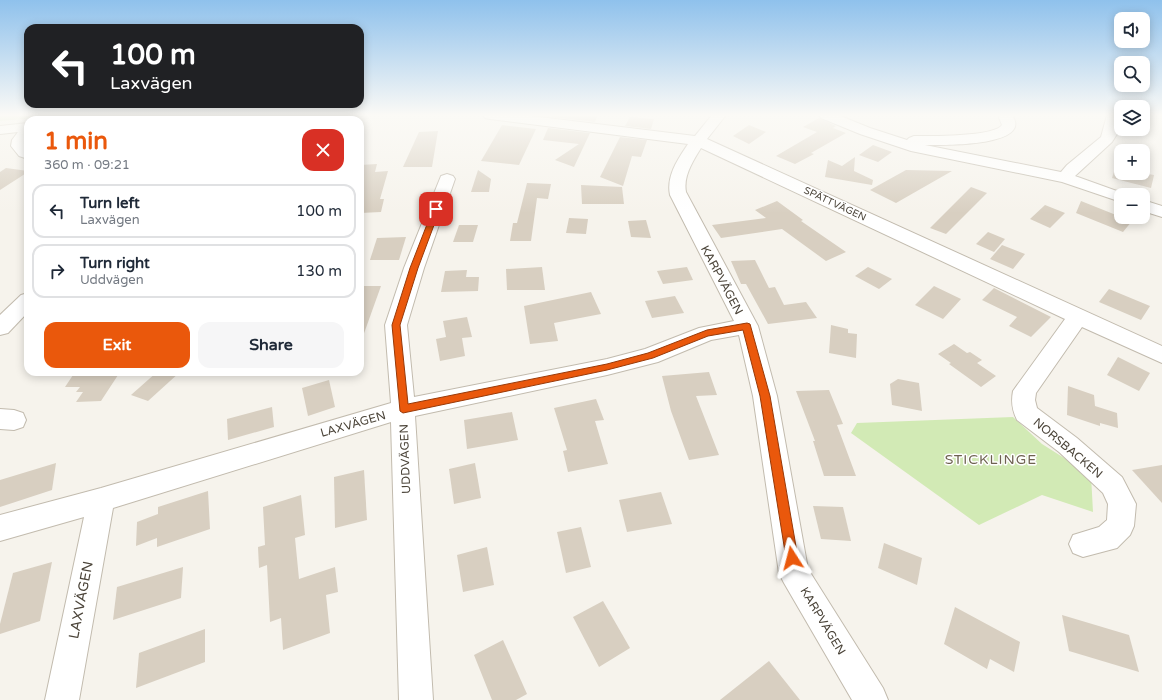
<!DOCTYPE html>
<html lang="en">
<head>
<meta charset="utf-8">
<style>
	:root { --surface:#fff; --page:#f6f6f7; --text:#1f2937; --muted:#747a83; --line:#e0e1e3; --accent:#ea580c }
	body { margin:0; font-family:"Varela Round",sans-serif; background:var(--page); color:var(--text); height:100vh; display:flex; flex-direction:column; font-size:15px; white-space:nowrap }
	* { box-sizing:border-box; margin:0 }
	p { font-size:13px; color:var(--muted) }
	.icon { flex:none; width:22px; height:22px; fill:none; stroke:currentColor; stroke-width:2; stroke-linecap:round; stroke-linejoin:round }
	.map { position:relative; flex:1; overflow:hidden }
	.panel { position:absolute; left:24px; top:116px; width:340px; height:260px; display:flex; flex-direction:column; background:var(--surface); border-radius:12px; box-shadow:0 2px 10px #0003 }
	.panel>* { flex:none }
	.top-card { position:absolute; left:24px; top:24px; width:340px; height:84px; border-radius:12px; box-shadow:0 2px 10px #0003; background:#202124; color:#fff; overflow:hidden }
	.controls { position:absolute; left:1114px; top:12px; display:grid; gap:8px }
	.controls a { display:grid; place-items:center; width:36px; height:36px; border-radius:8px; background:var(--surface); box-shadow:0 2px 10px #0003; font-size:20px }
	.pin { position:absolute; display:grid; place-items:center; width:34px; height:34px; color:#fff; margin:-17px; border-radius:8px; box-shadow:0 2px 6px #0006 }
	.me { position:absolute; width:44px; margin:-22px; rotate:351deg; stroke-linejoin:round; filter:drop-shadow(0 0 3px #0008) }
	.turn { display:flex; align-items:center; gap:14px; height:84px; padding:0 20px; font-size:18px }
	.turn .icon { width:52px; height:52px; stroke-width:2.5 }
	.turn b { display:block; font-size:28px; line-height:34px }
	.round { display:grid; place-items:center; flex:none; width:42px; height:42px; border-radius:12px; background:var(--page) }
	.summary { display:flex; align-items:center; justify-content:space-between; height:68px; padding:0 20px }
	h1 { font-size:24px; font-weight:700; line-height:30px; color:var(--accent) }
	.action { display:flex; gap:8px; margin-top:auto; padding:8px 20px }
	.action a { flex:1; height:46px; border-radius:12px; background:var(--accent); color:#fff; font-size:16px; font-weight:700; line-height:46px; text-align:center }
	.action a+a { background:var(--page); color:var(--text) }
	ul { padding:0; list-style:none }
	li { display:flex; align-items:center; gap:12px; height:54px; margin:0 8px 6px; padding:0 12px; border:2px solid var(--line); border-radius:12px }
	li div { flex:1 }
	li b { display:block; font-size:15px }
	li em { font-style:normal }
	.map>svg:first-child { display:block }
	.green { fill:#d2eab5 }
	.building { fill:#d8cfc1 }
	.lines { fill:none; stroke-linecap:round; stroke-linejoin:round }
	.minor-casing { stroke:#c2bbae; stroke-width:2 }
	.minor { fill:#fff; fill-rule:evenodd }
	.route { fill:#ea580c; stroke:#983908 }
	.labels { text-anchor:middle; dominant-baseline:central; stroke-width:3; stroke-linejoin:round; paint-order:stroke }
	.far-street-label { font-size:10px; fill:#4b4439; stroke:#fff }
	.street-label { font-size:12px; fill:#4b4439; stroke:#fff }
	.quarter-label { font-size:14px; letter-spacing:1px; fill:#6e6250; stroke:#fff }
	.near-street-label { font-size:14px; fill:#4b4439; stroke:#fff }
</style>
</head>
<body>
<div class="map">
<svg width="1162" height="700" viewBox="0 0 1162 700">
	<rect width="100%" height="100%" fill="#f6f3ec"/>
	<g class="green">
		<path d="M0,115H72L0,121Z"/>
		<path d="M1013,417L1042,444L1091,475L1093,512L1042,495L979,525L851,433L857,423Z"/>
	</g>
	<g class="building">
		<path d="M553,115H598L595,122L552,117Z"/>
		<path d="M630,117L654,119L651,129L625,126Z"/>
		<path d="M819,118L836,126L833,128L846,133L811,153L814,154L795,164L776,156L817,132L803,127Z"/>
		<path d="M502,125L536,129L519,165L481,161Z"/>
		<path d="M749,125L766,132L749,144L733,136Z"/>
		<path d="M548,128L590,133L574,167L555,160L579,144L543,140Z"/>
		<path d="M438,131L432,167H403L419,132Z"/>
		<path d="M620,137L647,140L641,157L632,156L623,186L600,177Z"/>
		<path d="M873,145L892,152L878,162L859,155Z"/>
		<path d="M855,157L854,171L873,180L872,185L825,177L828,160L842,166Z"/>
		<path d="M377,164L375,172L388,171L380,199H384L381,212L360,213V165Z"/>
		<path d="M1116,165L1121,167V173H1143L1154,175L1151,188L1112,178Z"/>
		<path d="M6,168L28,171V172L0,190V172Z"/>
		<path d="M478,170L491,179L489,192H471Z"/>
		<path d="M906,170L952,171L896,203L870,190Z"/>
		<path d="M527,183L551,184L548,199L537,198L531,241H510L513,223H517Z"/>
		<path d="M581,185L622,187L624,204H582Z"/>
		<path d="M971,187L987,193L946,234L930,228Z"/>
		<path d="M777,201L803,220L801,221L846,252L826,261L782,229L721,238L712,225L766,218L755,210Z"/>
		<path d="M1081,201L1121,217L1132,221L1123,232L1076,213Z"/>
		<path d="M1045,205L1065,213L1050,228L1030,219Z"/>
		<path d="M569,218L588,219L586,234L566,233Z"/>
		<path d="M646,220L651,238L631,237L628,221Z"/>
		<path d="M459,225H478L473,242H453Z"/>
		<path d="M988,232L1005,239L994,252L976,244Z"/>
		<path d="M406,237L399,260H370L377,238Z"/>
		<path d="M1002,245L1025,254L1013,269L990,259Z"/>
		<path d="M755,260L769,288L775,287L784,305L806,302L817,318L768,324L746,284H741L731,261Z"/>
		<path d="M542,267L545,290H507L506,269Z"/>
		<path d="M687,267L693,280L663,284L657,271Z"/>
		<path d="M868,267L892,279L879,289L855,276Z"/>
		<path d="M467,270L466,277H479L478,291L441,292L445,271Z"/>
		<path d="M360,286H381L362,339H360Z"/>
		<path d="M934,286L961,299L943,319L915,305Z"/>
		<path d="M994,288L1051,317L1031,337L1009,326L1017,317L982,300Z"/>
		<path d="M1109,289L1150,306L1141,320L1099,302Z"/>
		<path d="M591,292L601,314L554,323L558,341L530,344L524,306Z"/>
		<path d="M675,296L684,313L652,318L645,301Z"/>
		<path d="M467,317L472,337L462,338L465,356L440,361L436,339L446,337L443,321Z"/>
		<path d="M831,325L848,329V333L857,334L856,358L829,353Z"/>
		<path d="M954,344L967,353L970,352L982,360L977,363L996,376L981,387L949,364L951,363L938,354Z"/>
		<path d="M1118,357L1150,373L1139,391L1107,375Z"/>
		<path d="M75,372H120L101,401L76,402L83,392H76L80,387H65Z"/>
		<path d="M157,372H180L148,401L131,395Z"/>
		<path d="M709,372L717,395L696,396L719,455L689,460L671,411L662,376Z"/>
		<path d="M898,379L919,383L922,411L892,405L890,384Z"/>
		<path d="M329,380L335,407L308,416L302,388Z"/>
		<path d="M1068,386L1094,395L1095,406L1117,413L1118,428L1100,423V426L1067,415Z"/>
		<path d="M829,390L843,424L837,425L856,476H824L813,441H815L796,391Z"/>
		<path d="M596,399L604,420L595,421L608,464L568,472L563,451L567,450L554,408Z"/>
		<path d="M272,407L274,427L228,440L227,419Z"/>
		<path d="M512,412L518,440L467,449L464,420Z"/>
		<path d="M56,463L52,490L0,507V480Z"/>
		<path d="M475,463L481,498L454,504L449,469Z"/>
		<path d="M1162,465V503L1132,470Z"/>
		<path d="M364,470L367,520L335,528L334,477Z"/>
		<path d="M208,491L210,529L157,547V538L136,546L137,522L158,514V507Z"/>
		<path d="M661,492L672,524L627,532L619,500Z"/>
		<path d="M301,495L305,535L295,538L299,579L335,567L338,592L326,595L330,633L283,650L281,618L270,622L267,565L259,568L258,547L265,545L263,507Z"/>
		<path d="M813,506L843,507L851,541L821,539Z"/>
		<path d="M581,527L591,567L566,573L557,532Z"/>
		<path d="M884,543L922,558L917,585L878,568Z"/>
		<path d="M487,547L494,585L463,592L457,555Z"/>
		<path d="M52,562L40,621L0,634V624L13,573Z"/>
		<path d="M183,567L181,598L113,620L117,587Z"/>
		<path d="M603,601L630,648L599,667L573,617Z"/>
		<path d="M955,607L1020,642L1014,672L990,659L987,669L944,644Z"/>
		<path d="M1062,615L1129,635L1139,672L1069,651Z"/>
		<path d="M205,629V662L136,688L139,653Z"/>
		<path d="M503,640L527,694L516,700H492L474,655Z"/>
		<path d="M769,661L800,700H720Z"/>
	</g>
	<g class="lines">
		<defs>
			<g id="minor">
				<path d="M75,115H90L86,120H70Z"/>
				<path d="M112,115H157L155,118L143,120H97L99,117Z"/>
				<path d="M483,115H523L695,136L712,115H726L707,139L1162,346V363L1082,327L1036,393L1035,400L1037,408L1077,438L1122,477L1136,504L1134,526L1130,535L1117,548L1083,557L1073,553L1069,544L1073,535L1099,527L1107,520L1108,504L1103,493L1059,452L1017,420C1012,410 1011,402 1013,391L1065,319L701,148C693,161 683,176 686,192L758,326L777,396L808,569L883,688L888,700H852L784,583L779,573L753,396L739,335L711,340L658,362L607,375L415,416L433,700H399L391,422L113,508L79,700H45L84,517L0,541V515L101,488L391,403L385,325L404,268L441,176L447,174L453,176L455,179L424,268L407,325L414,397L607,359L645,349L699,328L734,321L670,195C666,176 678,159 688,144L490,119L485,118Z"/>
				<path d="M819,115H838L870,128L907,140L909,138L914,136C930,136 994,137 1002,125L998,115H1012C1034,147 941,145 925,145L1061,172L1067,165L1101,137L1107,115H1121L1117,134L1112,142L1075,176L1128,195H1121V202L1062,182L911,151L860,134L821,118Z"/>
				<path d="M28,123L27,146L28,159L19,156L11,146L12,140L18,132L0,134V126Z"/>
				<path d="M1143,200L1162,206V217L1143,211Z"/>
				<path d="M28,293V312L8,333L0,335V315L21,295Z"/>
				<path d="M0,409L14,410L23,413L26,420L23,427L14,430L0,429Z"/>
			</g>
		</defs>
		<use href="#minor" class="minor-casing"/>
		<use href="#minor" class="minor"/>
	</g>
	<linearGradient id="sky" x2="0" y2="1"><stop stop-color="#8fc1ec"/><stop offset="0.54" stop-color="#fbfaf6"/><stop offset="1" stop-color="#fbfaf6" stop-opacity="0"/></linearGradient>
	<rect width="1162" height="213" fill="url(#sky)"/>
	<path class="route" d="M436,206L440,209L418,268L400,325L408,404L607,364L648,353L707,330L747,323L750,324L770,396L798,558L796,563L792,564L788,563L786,558L760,396L743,330L708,336L653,358L607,370L403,413L400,411L392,325L410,268L433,209Z"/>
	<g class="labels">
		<g class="far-street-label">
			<text transform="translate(835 204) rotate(25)">SPÄTTVÄGEN</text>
		</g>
		<g class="street-label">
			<text transform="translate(722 280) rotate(62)">KARPVÄGEN</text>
			<text transform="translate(353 424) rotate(-16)">LAXVÄGEN</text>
			<text transform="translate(1068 448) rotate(40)">NORSBACKEN</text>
			<text transform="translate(405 459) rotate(-92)">UDDVÄGEN</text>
			<text transform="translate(823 621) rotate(59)">KARPVÄGEN</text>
		</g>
		<g class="quarter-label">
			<text x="991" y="459">STICKLINGE</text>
		</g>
		<g class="near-street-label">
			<text transform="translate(81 600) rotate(-79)">LAXVÄGEN</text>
		</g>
	</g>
</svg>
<div class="controls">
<a><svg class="icon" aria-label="sound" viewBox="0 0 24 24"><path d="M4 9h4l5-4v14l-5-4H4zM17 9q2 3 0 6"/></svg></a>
<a><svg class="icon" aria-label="search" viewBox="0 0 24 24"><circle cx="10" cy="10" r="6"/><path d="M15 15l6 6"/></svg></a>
<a><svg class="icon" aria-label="layers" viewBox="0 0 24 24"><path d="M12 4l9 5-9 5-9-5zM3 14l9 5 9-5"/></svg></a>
<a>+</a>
<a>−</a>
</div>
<div class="pin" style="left:436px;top:209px;background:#d93025"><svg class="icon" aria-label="arrive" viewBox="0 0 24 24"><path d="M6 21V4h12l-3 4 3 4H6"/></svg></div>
<svg class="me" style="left:792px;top:558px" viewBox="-20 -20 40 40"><path d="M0-17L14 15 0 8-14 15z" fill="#ea580c" stroke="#fff" stroke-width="4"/></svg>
<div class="top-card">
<div class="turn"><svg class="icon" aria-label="left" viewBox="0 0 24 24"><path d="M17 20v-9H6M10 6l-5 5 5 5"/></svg><div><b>100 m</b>Laxvägen</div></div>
</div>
<section class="panel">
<div class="summary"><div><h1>1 min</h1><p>360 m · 09:21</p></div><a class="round" style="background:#d93025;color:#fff"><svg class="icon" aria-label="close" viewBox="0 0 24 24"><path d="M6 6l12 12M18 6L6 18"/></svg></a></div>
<ul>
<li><svg class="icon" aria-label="left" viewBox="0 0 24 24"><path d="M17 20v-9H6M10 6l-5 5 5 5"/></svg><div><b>Turn left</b><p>Laxvägen</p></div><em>100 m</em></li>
<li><svg class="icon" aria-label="right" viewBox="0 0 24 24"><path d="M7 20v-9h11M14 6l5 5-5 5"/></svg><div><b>Turn right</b><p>Uddvägen</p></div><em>130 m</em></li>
</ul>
<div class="action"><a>Exit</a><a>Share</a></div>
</section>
</div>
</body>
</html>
